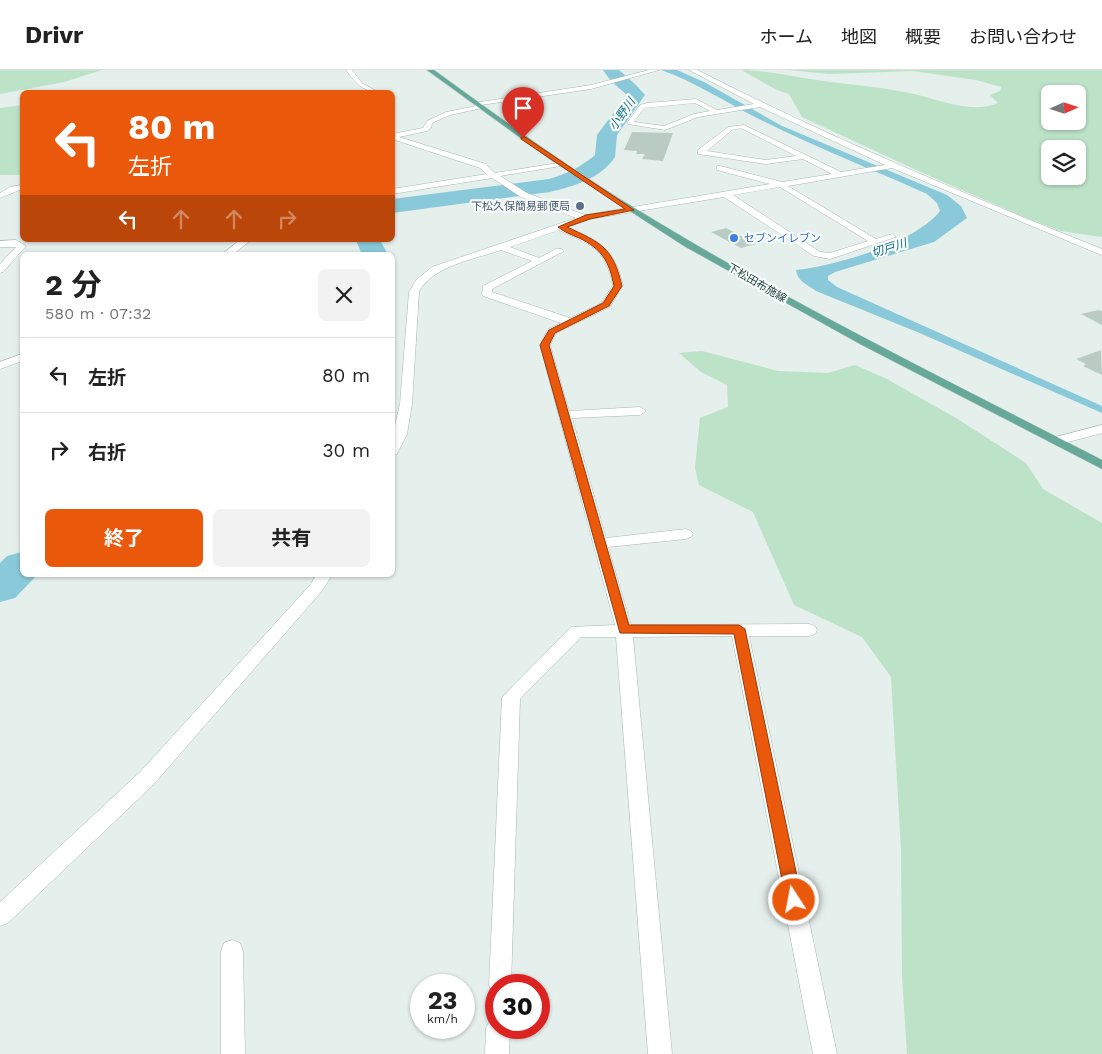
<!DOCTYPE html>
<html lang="ja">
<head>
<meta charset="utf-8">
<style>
	:root { --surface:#fff; --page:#f2f2f2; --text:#222; --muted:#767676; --line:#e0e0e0; --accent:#ea580c }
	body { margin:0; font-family:"Work Sans","Noto Sans JP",sans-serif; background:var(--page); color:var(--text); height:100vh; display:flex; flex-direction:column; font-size:19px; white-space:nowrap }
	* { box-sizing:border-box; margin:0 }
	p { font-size:16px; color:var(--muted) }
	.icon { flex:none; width:28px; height:28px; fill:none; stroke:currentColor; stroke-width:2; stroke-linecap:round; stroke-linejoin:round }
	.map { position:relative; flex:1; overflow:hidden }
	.details { position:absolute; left:20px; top:182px; width:375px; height:325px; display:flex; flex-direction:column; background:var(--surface); border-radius:8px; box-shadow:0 1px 4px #0004 }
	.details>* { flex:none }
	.guide { position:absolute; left:20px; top:20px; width:375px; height:152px; border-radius:8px; box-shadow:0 1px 4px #0004; background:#ea580c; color:#fff; overflow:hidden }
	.needle { width:32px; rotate:87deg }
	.tools { position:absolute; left:1041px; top:15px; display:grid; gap:10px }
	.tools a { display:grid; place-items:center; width:45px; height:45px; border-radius:8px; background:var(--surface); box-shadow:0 1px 4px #0004; font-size:25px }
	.speed { position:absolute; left:410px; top:904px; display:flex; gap:10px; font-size:25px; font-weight:700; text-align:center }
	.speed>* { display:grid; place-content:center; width:65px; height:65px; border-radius:50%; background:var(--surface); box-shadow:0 1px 4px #0004; line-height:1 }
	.speed small { font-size:12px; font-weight:400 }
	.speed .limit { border:8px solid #d22; background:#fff; color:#111 }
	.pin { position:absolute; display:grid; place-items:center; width:42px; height:42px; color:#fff; margin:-51px -21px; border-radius:50% 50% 50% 0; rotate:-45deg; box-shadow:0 0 5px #0007 }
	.pin .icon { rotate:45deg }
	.me { position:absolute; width:55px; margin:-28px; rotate:349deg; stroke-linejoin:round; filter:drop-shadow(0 0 4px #0008) }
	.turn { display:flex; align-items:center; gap:18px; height:105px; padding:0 25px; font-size:22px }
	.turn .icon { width:65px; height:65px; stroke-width:2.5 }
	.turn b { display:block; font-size:35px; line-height:42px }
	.lanes { display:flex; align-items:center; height:48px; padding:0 25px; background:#0003; justify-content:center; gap:25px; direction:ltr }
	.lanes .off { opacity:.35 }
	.round { display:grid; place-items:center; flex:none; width:52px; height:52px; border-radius:8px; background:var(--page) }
	.overview { display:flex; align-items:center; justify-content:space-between; height:85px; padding:0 25px }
	h1 { font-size:30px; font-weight:700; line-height:38px }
	.cta { display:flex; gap:10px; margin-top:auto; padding:10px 25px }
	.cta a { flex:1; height:58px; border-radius:8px; background:var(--accent); color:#fff; font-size:20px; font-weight:700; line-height:58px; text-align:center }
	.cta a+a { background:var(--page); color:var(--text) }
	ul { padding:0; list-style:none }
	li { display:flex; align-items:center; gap:15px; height:75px; padding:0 25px; border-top:1px solid var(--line) }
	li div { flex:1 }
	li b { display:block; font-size:19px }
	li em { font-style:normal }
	header { display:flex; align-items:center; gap:30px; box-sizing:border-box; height:70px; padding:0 25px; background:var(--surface); border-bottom:1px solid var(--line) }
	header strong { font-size:24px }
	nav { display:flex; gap:28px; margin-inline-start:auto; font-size:18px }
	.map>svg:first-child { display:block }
	.green { fill:#bce2c8; fill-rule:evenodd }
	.water { fill:#89c9d9 }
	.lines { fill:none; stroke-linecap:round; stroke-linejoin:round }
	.river { fill:#89c9d9; fill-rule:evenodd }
	.building { fill:#bacbc4 }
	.minor-casing { stroke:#a7b8b3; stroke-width:1 }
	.major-casing { stroke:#c1cac8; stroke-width:1 }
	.minor { fill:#fff; fill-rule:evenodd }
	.major { fill:#66a99a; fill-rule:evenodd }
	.route { fill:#ea580c; stroke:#983908 }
	.service-dot { fill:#5c6f8a; stroke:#f6fbf9; stroke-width:2 }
	.shop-dot { fill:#3f7fe0; stroke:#f6fbf9; stroke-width:2 }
	.labels { text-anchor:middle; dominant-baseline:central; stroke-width:4.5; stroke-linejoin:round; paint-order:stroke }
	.far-service-label { font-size:11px; fill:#4e5e75; stroke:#f6fbf9; text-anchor:end }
	.far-shop-label { font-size:11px; fill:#366cbe; stroke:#f6fbf9; text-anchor:start }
	.far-street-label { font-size:11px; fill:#22433c; stroke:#f6fbf9 }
	.far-water-label { font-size:12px; font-style:italic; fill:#156f86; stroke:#f6fbf9 }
</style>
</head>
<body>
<header>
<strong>Drivr</strong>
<nav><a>ホーム</a><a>地図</a><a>概要</a><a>お問い合わせ</a></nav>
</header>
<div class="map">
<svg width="1102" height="984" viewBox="0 0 1102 984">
	<rect width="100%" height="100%" fill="#e5efeb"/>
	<g class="green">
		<path d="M0,0H102L64,12L0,24Z"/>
		<path d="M741,0C767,0 792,7 817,10C848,15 878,16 909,23C936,28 971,45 998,33L990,25L1000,21L1001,17L976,10L913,1L829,4L788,0H1102V167L1060,161L1017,144L925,104L802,47L789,24C770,18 759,9 741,0ZM1050,24H1078V51H1050ZM1050,79H1078V106H1050Z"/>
		<path d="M22,35V105H0V38Z"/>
		<path d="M702,281L778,301L828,303L855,295L887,309L956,348L1026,393L1043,419L1102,453V984H907L902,906L901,780L891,607L862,567L794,535L753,442L699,415L695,398L700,348L728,337L727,315L701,302L679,283Z"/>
	</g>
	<path class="water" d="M661,0H677L704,12L782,56L947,125L961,136L967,148L934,172L835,202L828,206V210L837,217L1102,336V343L922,264L816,221C808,215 797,211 796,200C835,196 915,173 940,141L937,133L927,124C869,98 809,75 753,46C722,30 693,11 661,0Z"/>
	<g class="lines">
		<g class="river">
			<path d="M603,0H619L636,15L645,25L617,65L615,87C600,109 574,116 550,122L392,143V129L549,109C567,104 581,97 595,85L597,65L627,25L611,11Z"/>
			<path d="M356,170H380L388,185H362Z"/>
			<path d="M22,482V505H37L15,528L0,532V493L7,486Z"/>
		</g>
	</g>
	<g class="building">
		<path d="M632,62L673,63L663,91L642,89L645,84H636L637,81L624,80Z"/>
		<path d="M726,158L756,174L741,178L711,162Z"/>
		<path d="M1098,240L1102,241V255L1081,244Z"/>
		<path d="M1101,280L1102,305L1083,296L1086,294L1076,289Z"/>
	</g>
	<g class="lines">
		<defs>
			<g id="minor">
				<path d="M346,0H352L362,13L378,22C363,22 354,11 346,0Z"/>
				<path d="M649,0H659L591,19L481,35L482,38L450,45L432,53L431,58L427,61L399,67L486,94L495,103L564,92V96H561L500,106L527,123L585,145L770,114L717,100V96H720L782,112L832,104L803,89L766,94L698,84V80L728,57L744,55L841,102L885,95L760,37L698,47L665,60L628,54L627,53L640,35L647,33L696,29L717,40L754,34L689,0H697C829,67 964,124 1102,179V185L1099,184L892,98L788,116L876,169L892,164L896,167L830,189L814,186L724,127L590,149L567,157C601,172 613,177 623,215L610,237L556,263L550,275L569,341L640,337L646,341L640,345L572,348L606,468L686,459L691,461L693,464L691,467L686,469L608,477L631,555L809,554L815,556L817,560L815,564L809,566H749L837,984H813L732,566L633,567L672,984H648L616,567H581L520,629L511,915H496V925L492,923L489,915L502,627L571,557L615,555L540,275L548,259L561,253L483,226L482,224L483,216L532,191L501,180C475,189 432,196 419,222L412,334L407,364L397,384L392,385V368L400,334L409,222L416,210L432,197L576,148L521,127L492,108L392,124V119L487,104L480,98L392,69V64L423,58L427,51L446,42L476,36L473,34L474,33L591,15ZM695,33L710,41L694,44L664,56L634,52L644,38ZM741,58L796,86L766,90L707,81L732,60ZM780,117L868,171L830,183L820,182L733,125ZM559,160C592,176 604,176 613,215L602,233L570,248L492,222V219L564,181L562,179H556L539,188L510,177Z"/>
				<path d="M22,115V119L0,128V123L10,117Z"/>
				<path d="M16,170L26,176L3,202L0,203V194L16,177H0V171Z"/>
				<path d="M240,170H251L232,185H221Z"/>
				<path d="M22,284V291L0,299V292Z"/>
				<path d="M1102,355V363L1057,375L1051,371L1052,368Z"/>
				<path d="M316,505H332L321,522L154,714L8,853L0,856V832L140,702L311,514Z"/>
				<path d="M232,870L240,873L243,881L245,984H221V881L224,873Z"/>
				<path d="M496,947V958H510L509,984H485L486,958L490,950Z"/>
			</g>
			<path id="major" d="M427,0H434C499,47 564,95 633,137C784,230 944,309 1102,390V399L860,274L684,176L551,90Z"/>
		</defs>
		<use href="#minor" class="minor-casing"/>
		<use href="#major" class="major-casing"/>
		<use href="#minor" class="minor"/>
		<use href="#major" class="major"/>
	</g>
	<path class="route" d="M521,67H525L634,140L590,149L567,157C601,173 613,177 622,216L609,236L555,263L549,275L629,555H739L745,559L802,830L799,835L794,837L788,835L786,830L734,564L620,563L540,275L549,260L603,233L614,216C609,191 602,179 579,168C572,165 564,162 558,157L586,145L625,139L521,69Z"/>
	<circle class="service-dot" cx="580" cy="136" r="5"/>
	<circle class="shop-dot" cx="734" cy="168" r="5"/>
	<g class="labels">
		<g class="far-service-label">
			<text x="570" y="136">下松久保簡易郵便局</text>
		</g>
		<g class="far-shop-label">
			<text x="744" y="168">セブンイレブン</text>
		</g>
		<g class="far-street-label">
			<text transform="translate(757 213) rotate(30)">下松田布施線</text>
		</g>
		<g class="far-water-label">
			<text transform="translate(622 44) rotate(-55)">小野川</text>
			<text transform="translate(889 178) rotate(-18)">切戸川</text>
		</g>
	</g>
</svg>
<div class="tools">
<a><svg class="needle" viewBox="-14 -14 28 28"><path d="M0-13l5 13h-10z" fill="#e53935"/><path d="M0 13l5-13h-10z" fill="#767676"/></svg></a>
<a><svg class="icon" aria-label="layers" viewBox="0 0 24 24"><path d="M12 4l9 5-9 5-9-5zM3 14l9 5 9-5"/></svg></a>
</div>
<div class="speed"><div>23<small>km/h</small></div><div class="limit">30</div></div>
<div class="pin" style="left:523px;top:68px;background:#d93025"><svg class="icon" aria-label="arrive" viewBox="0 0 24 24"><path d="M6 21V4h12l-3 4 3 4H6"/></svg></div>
<svg class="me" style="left:794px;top:830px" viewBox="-20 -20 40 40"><circle r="17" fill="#ea580c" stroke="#fff" stroke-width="3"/><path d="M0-11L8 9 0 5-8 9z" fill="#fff"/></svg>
<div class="guide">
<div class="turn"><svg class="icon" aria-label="left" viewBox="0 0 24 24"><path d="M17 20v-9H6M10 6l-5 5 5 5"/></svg><div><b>80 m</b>左折</div></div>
<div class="lanes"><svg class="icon" aria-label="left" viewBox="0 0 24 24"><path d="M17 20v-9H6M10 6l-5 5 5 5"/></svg><svg class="icon off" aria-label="ahead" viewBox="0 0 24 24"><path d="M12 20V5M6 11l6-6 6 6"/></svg><svg class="icon off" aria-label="ahead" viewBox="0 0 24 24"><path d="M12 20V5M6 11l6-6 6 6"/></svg><svg class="icon off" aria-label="right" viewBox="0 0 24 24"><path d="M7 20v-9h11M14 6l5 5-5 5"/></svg></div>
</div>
<section class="details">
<div class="overview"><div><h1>2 分</h1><p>580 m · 07:32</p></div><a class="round"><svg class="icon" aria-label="close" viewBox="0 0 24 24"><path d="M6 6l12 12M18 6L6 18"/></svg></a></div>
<ul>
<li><svg class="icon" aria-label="left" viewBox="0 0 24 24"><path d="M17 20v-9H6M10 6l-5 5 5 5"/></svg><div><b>左折</b></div><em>80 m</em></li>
<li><svg class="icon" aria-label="right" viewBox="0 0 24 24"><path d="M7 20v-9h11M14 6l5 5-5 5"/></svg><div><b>右折</b></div><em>30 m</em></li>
</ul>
<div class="cta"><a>終了</a><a>共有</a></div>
</section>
</div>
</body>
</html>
